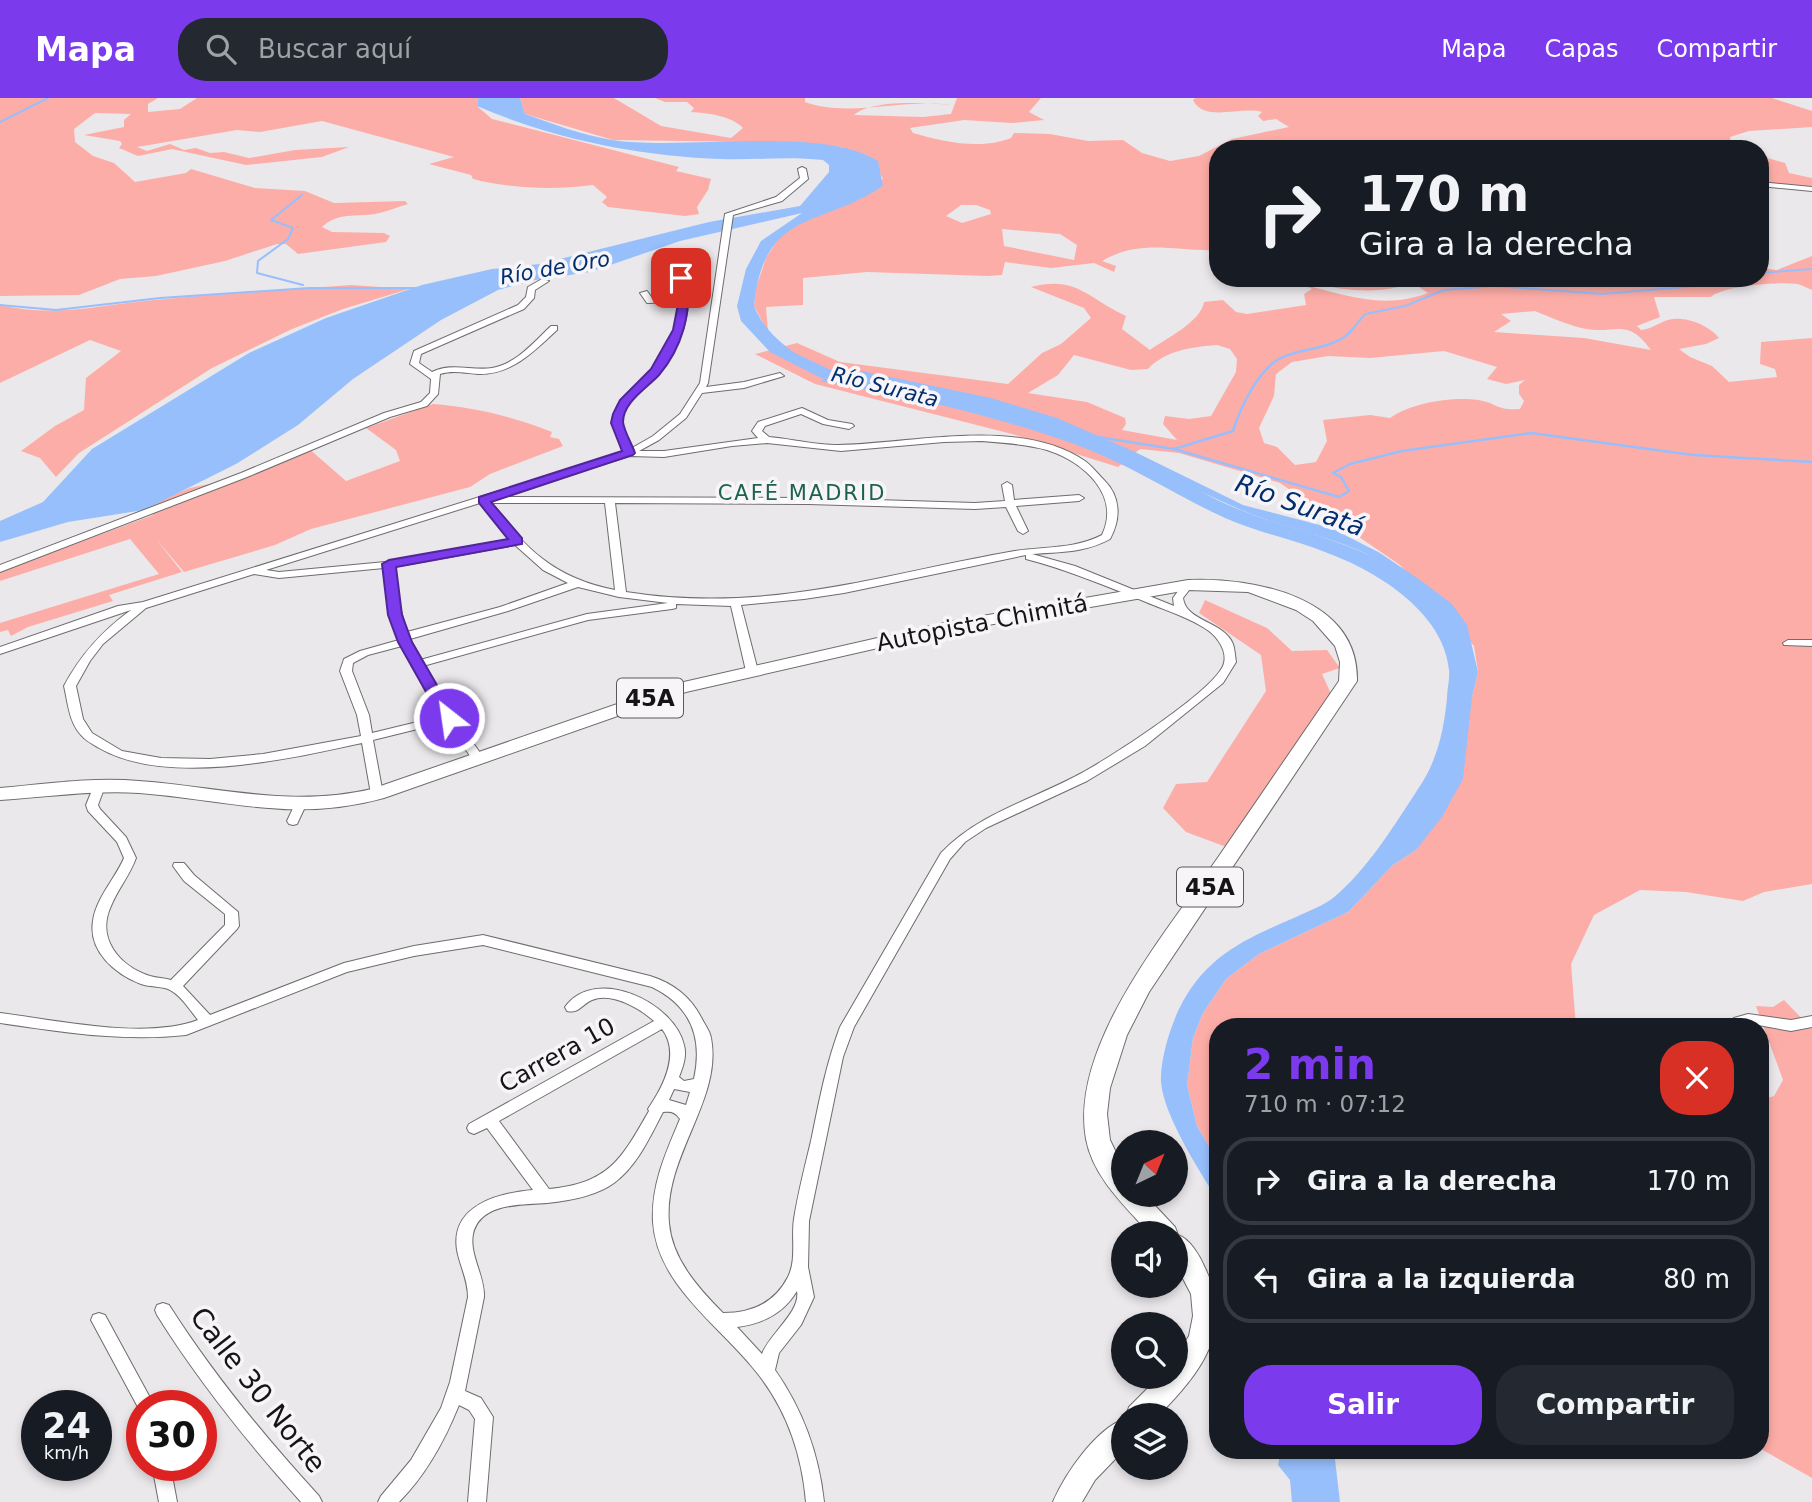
<!DOCTYPE html>
<html lang="es">
<head>
<meta charset="utf-8">
<style>
	:root { --surface:#171b24; --page:#242831; --text:#f1f3f6; --muted:#9ea1a6; --line:#363941; --accent:#7c3aed }
	body { margin:0; font-family:"DejaVu Sans",sans-serif; background:var(--page); color:var(--text); height:100vh; display:flex; flex-direction:column; font-size:26px; white-space:nowrap }
	* { box-sizing:border-box; margin:0 }
	p { font-size:23px; color:var(--muted) }
	.icon { flex:none; width:38px; height:38px; fill:none; stroke:currentColor; stroke-width:2; stroke-linecap:round; stroke-linejoin:round }
	.map { position:relative; flex:1; overflow:hidden }
	.drawer { position:absolute; left:1209px; top:920px; width:560px; height:441px; display:flex; flex-direction:column; background:var(--surface); border-radius:28px; box-shadow:0 4px 10px #0003 }
	.drawer>* { flex:none }
	.guide { position:absolute; left:1209px; top:42px; width:560px; height:147px; border-radius:28px; box-shadow:0 4px 10px #0003; background:#171b24; color:var(--text); overflow:hidden }
	.needle { width:46px; rotate:43deg }
	.tools { position:absolute; left:1111px; top:1032px; display:grid; gap:14px }
	.tools a { display:grid; place-items:center; width:77px; height:77px; border-radius:50%; background:var(--surface); box-shadow:0 4px 10px #0003; font-size:35px }
	.speed { position:absolute; left:21px; top:1292px; display:flex; gap:14px; font-size:35px; font-weight:700; text-align:center }
	.speed>* { display:grid; place-content:center; width:91px; height:91px; border-radius:50%; background:var(--surface); box-shadow:0 4px 10px #0003; line-height:1 }
	.speed small { font-size:18px; font-weight:400 }
	.speed .limit { border:10px solid #d22; background:#fff; color:#111 }
	.pin { position:absolute; display:grid; place-items:center; width:60px; height:60px; color:#fff; margin:-30px; border-radius:14px; box-shadow:0 4px 10px #0006 }
	.me { position:absolute; width:77px; margin:-38px; rotate:330deg; stroke-linejoin:round; filter:drop-shadow(0 0 5px #0008) }
	.turn { display:flex; align-items:center; gap:24px; height:147px; padding:0 35px; font-size:32px }
	.turn .icon { width:91px; height:91px; stroke-width:2.5 }
	.turn b { display:block; font-size:49px; line-height:60px }
	.round { display:grid; place-items:center; flex:none; width:74px; height:74px; border-radius:28px; background:var(--page) }
	.summary { display:flex; align-items:center; justify-content:space-between; height:119px; padding:0 35px }
	h1 { font-size:42px; font-weight:700; line-height:52px; color:var(--accent) }
	.button { display:flex; gap:14px; margin-top:auto; padding:14px 35px }
	.button a { flex:1; height:80px; border-radius:28px; background:var(--accent); color:#fff; font-size:28px; font-weight:700; line-height:80px; text-align:center }
	.button a+a { background:var(--page); color:var(--text) }
	ul { padding:0; list-style:none }
	li { display:flex; align-items:center; gap:21px; height:88px; margin:0 14px 10px; padding:0 21px; border:4px solid var(--line); border-radius:28px }
	li div { flex:1 }
	li b { display:block; font-size:26px }
	li em { font-style:normal }
	header { display:flex; align-items:center; gap:42px; box-sizing:border-box; height:98px; padding:0 35px; background:var(--accent); color:#fff }
	header strong { font-size:33px }
	nav { display:flex; gap:38px; margin-inline-start:auto; font-size:24px }
	.search { width:490px; height:63px; background:var(--page); display:flex; align-items:center; gap:18px; box-sizing:border-box; padding:0 24px; border-radius:28px; color:var(--muted); font-size:26px }
	.map>svg:first-child { display:block }
	.green { fill:#fdada7; fill-rule:evenodd }
	.water { fill:#97bffc; fill-rule:evenodd }
	.lines { fill:none; stroke-linecap:round; stroke-linejoin:round }
	.stream-far1 { stroke:#97bffc; stroke-width:2 }
	.stream { stroke:#97bffc; stroke-width:2.5 }
	.river { fill:#97bffc; fill-rule:evenodd }
	.minor-casing { stroke:#6e6c6e; stroke-width:2 }
	.highway-casing { stroke:#6e6c6e; stroke-width:2 }
	.minor { fill:#fff; fill-rule:evenodd }
	.highway { fill:#fff; fill-rule:evenodd }
	.route { fill:#7c3aed; stroke:#51269a; stroke-width:2 }
	.labels { text-anchor:middle; dominant-baseline:central; stroke-width:7; stroke-linejoin:round; paint-order:stroke }
	.far-water-label { font-size:21px; font-style:italic; fill:#012e6f; stroke:#f8f5f9 }
	.far-neighbourhood-label { font-size:21px; letter-spacing:2px; fill:#1d624a; stroke:#f8f5f9 }
	.shield { fill:#f8f5f9; stroke:#5a585a; stroke-width:2 }
	.shield-label { font-size:23px; font-weight:bold; fill:#161516 }
	.street-label { font-size:24px; fill:#161516; stroke:#f8f5f9 }
	.water-label { font-size:26px; font-style:italic; fill:#012e6f; stroke:#f8f5f9 }
	.near-street-label { font-size:28px; fill:#161516; stroke:#f8f5f9 }
</style>
</head>
<body>
<header>
<strong>Mapa</strong>
<div class="search"><svg class="icon" aria-label="search" viewBox="0 0 24 24"><circle cx="10" cy="10" r="6"/><path d="M15 15l6 6"/></svg>Buscar aquí</div>
<nav><a>Mapa</a><a>Capas</a><a>Compartir</a></nav>
</header>
<div class="map">
<svg width="1812" height="1404" viewBox="0 0 1812 1404">
	<rect width="100%" height="100%" fill="#ebe8eb"/>
	<g class="green">
		<path d="M0,0H158L148,6V14L180,11L197,0H478L477,8L492,21L679,69L676,73L711,81L708,92L697,109L699,116L685,118L608,109L602,104L607,99L593,87C555,92 511,91 473,81L471,77L429,66L454,59L322,23L260,34L237,32L137,49L147,53L170,46L184,52L196,50L210,55L224,54L249,60L295,52L349,49L322,59L246,67L172,51L138,58L119,50L122,46L120,43L84,37L124,29V22L131,16L95,15L74,31L75,44L93,58L114,65L135,84L186,75L191,71L255,90L305,93L334,105L405,103L408,106C397,109 386,114 375,116C356,119 338,114 322,129L332,134L384,135L390,138L386,144L298,156L286,146H277L225,163L156,178L120,181L79,197L0,198Z"/>
		<path d="M520,0H614L661,28L731,40L743,30C732,18 708,15 691,14L694,10L687,4H665L655,0H805V4C850,20 902,0 951,7C927,5 872,1 854,17L923,19L951,16L957,0H1041L1029,14L1044,22L1012,25L964,22L910,30L913,35C944,44 981,52 1011,40L1014,35L1050,36L1088,43L1123,42L1142,55L1170,63L1199,58L1232,41L1289,29L1276,21L1263,23L1258,18L1262,14C1241,8 1204,25 1193,2L1195,0H1772L1812,13V29L1749,33L1730,39L1732,51H1218V152C1175,154 1142,140 1102,163L1116,168L1114,174L1094,165L1051,170L1005,164L1002,177L988,178L867,174L803,180V207L766,209L768,234L754,208L756,190L766,160L782,135L883,81L878,72L842,49L752,44L613,42L525,16ZM961,107H976L990,112L991,116L962,125L946,118ZM1002,131L1060,136L1077,147L1074,162L1004,148Z"/>
		<path d="M1760,58L1785,65L1789,75L1812,80V91L1761,86Z"/>
		<path d="M1812,158V192C1807,190 1802,187 1797,186C1781,183 1721,188 1711,199H1654L1660,219L1637,228L1641,232C1654,231 1661,222 1673,221C1688,219 1710,228 1719,240L1706,246L1679,251L1690,259L1712,268L1729,284L1777,279L1775,271L1760,266L1761,244L1812,240V786L1764,794L1743,803L1686,794L1640,792L1594,817L1571,866L1576,929H1218V1064L1197,1028L1187,987L1193,940L1203,915L1226,881L1259,856L1348,814L1393,767L1416,752L1472,599L1478,574L1474,548L1400,467L1280,385L1179,355L1140,351L1118,369L1012,336L815,286L755,256L797,245L840,264L1008,286L1042,255L1061,246L1091,220L1084,210L1031,189C1076,177 1088,200 1126,218L1122,231L1150,252C1165,241 1201,224 1204,204L1223,202L1236,214L1247,216L1306,207L1304,196L1312,191L1301,186C1345,197 1383,212 1428,195L1419,189L1437,188L1457,180H1760L1761,170L1777,172ZM1535,213C1549,219 1573,229 1587,231C1616,236 1627,219 1651,252L1584,240L1494,234L1511,223L1501,216ZM1217,247L1230,251L1237,261L1236,274L1211,318L1189,321L1165,318L1163,326L1177,342L1122,332L1126,326L1125,320L1087,304L1028,295L1058,277L1074,257L1131,272L1148,271C1166,252 1192,249 1217,247ZM1444,253L1497,269L1487,281L1506,286L1525,282L1519,287V296L1524,303L1520,311C1497,313 1497,305 1478,302C1453,298 1410,305 1390,320L1370,317L1323,322L1327,343L1316,364L1295,367L1277,349L1264,345L1259,330L1274,298L1276,276L1292,264L1328,258L1370,260Z"/>
		<path d="M1304,180H1408L1410,184C1387,198 1327,193 1304,180Z"/>
		<path d="M351,187L409,191L343,211L292,231L212,270L79,355L56,379L40,360L21,353L55,328L84,312L86,280L121,253L90,242L0,285V207C53,220 101,207 154,202C219,196 286,192 351,187Z"/>
		<path d="M433,306C473,309 515,319 552,334L550,339L559,341L563,348L490,376L470,389L311,431L275,447L184,474L156,441L182,474L109,497L113,503L28,529L11,538L8,532L0,534V525L159,476L130,441L0,483V474L153,417L151,406L190,390L242,379L307,349L346,383L400,363L396,352L366,330Z"/>
		<path d="M1205,502L1267,530L1292,553L1327,552L1340,570L1322,576L1332,598L1229,750L1186,734L1163,710L1176,686L1207,684L1266,593L1261,557L1199,515Z"/>
		<path d="M1784,902L1812,931V1380L1761,1351V1002L1774,998L1783,982L1756,908L1773,909Z"/>
	</g>
	<g class="water">
		<path d="M478,0H520L525,16C553,26 582,37 612,42C682,53 822,27 878,63L883,88C819,131 764,110 754,208C769,244 801,259 832,278L852,271L991,300L1057,320L1133,353L1243,407L1331,430L1380,455L1423,484L1452,506L1467,527L1478,574L1472,599L1463,681L1442,719L1416,752L1393,767L1348,814L1259,856L1226,881L1203,915L1193,940L1187,987L1197,1028L1218,1064V1103C1200,1073 1164,1019 1161,984C1160,962 1170,930 1179,911C1205,858 1245,841 1296,819C1308,813 1323,808 1333,800C1368,771 1393,729 1418,691C1437,664 1444,632 1447,600C1447,591 1450,581 1449,572C1444,515 1378,474 1330,456C1296,442 1259,435 1225,420C1177,398 1132,368 1082,349C998,318 909,298 820,283L832,278L770,254L741,223L737,208L746,171L761,143L802,115L680,143L590,174L535,182L498,192L441,222L353,281L298,327L236,366L144,412L68,424L0,444V423L43,404L92,351L249,255L326,220L422,187L492,171L540,166L709,124L800,108L829,74V67L823,62C789,58 756,62 722,61C639,58 553,41 477,8ZM1140,372H1154C1187,386 1218,403 1251,416C1337,448 1388,444 1445,527L1411,496L1352,460L1233,420Z"/>
		<path d="M1281,1353H1318L1312,1404H1292L1290,1382L1278,1367Z"/>
	</g>
	<g class="lines">
		<g class="stream-far1">
			<path d="M0,24L48,0"/>
			<path d="M302,97L271,122L293,130L288,141L258,163L257,175L303,187"/>
			<path d="M1760,175L1812,171"/>
			<path d="M0,207L56,212L160,200L309,190H419"/>
			<path d="M1351,233L1365,216L1405,208L1444,192L1495,188L1602,196L1709,187L1732,180"/>
		</g>
		<g class="stream">
			<path d="M1098,339L1174,351L1339,399L1349,393L1341,379L1333,375L1350,366L1402,353L1531,335L1693,357L1812,364"/>
			<path d="M1174,351L1233,333C1240,311 1256,276 1277,262C1299,248 1334,254 1353,231"/>
		</g>
		<g class="river">
			<path d="M776,246L833,273L866,282L868,285L860,290L821,280L770,254V248Z"/>
			<path d="M1125,355C1162,364 1191,391 1226,406C1289,434 1363,442 1418,487C1440,504 1454,527 1469,549L1459,555L1452,553C1437,533 1424,512 1405,495C1351,450 1276,441 1213,414C1181,399 1152,377 1119,364L1116,360Z"/>
			<path d="M1302,1353H1334L1340,1404H1306Z"/>
		</g>
		<defs>
			<g id="minor">
				<path d="M802,69L806,71L808,81L782,103L733,117L708,285L706,289L744,284L780,275L784,278L744,290L702,295L686,320L659,342L639,353H664L758,340L752,333L758,324L802,310L828,322L852,326L854,328L849,331L823,326L801,316L765,328L762,333L769,339C792,341 815,347 838,347C912,346 1020,318 1085,363C1092,368 1098,376 1104,382C1121,399 1121,421 1110,441C1085,455 1059,454 1032,456L1075,468L1174,508L1173,500L1184,485H1192L1193,487L1183,500C1186,524 1224,523 1233,546C1235,552 1235,559 1236,564L1223,585L1145,648L1087,683L986,730L965,744L950,761L854,929L843,959L809,1123L808,1169L814,1199L801,1227L779,1255L775,1272C803,1312 819,1356 824,1404H806C802,1357 787,1313 758,1276C722,1229 657,1188 653,1124C651,1087 666,1054 680,1021C675,1014 671,1013 663,1014C650,1039 637,1068 614,1085C596,1098 568,1103 547,1105C523,1107 480,1104 473,1136C469,1157 485,1178 484,1199L465,1293L481,1300L493,1319L486,1404H468L475,1321L469,1312L459,1307C445,1342 426,1377 399,1404H378L381,1398L411,1362L441,1310L450,1284L468,1199C468,1182 460,1168 457,1152C450,1107 499,1095 533,1092L487,1030L474,1036L469,1034L467,1030L469,1026L654,923C639,910 612,894 592,902C582,906 579,916 567,913L565,909C595,867 674,904 684,947C687,958 683,969 679,979L684,983L694,981C703,940 691,908 652,889L483,847L414,858L347,874L186,937C123,944 62,934 0,925V915C56,922 145,942 198,922C190,912 180,896 168,891C159,888 150,889 141,886C115,876 88,853 93,823C96,800 115,781 124,760L117,744L88,713L86,707L95,685H103L105,688L98,707L100,711L126,739L136,760C130,777 118,791 111,808C96,840 119,868 150,878C157,880 164,880 171,882L225,827V816L184,783L173,768L174,765H184L194,777L238,814L239,828L237,831L183,888L210,917L344,865L414,848L483,837L650,878C673,885 691,899 702,921C705,927 710,933 711,940C723,1002 663,1058 669,1125C672,1161 698,1190 723,1215C751,1215 774,1206 788,1179C797,1161 791,1140 794,1121C798,1095 805,1068 811,1043C819,1004 826,966 840,929L941,755C978,716 1031,702 1078,677C1105,663 1218,591 1224,565C1227,553 1218,540 1209,533C1191,520 1167,513 1146,504C1106,488 1068,472 1026,461V457L844,495L804,501L741,507L758,573L752,576L746,573L731,508L676,506V510L672,511L588,522L423,568L452,615L483,659L481,662H473L446,624L373,642L383,696L377,700L371,696L362,645C289,661 167,689 99,650C93,646 86,643 82,638C69,625 68,605 64,588C81,556 102,533 131,512L0,556V549L118,508L143,504L624,354C620,344 613,334 613,323C613,301 638,288 651,273C667,254 679,229 679,204L647,205L640,195L647,193L652,200L679,199L677,183L672,170L676,168C683,172 685,182 687,191C692,222 675,260 652,282C642,292 628,301 624,314C619,327 626,338 632,350L653,338L680,316L700,285L725,116L776,99L800,80L798,71ZM982,343C1004,345 1026,346 1047,352C1084,364 1121,397 1102,437C1073,452 1040,448 1009,454C875,478 765,516 626,494L615,405L809,406L975,411L1006,409L1018,433L1023,436L1028,433L1016,408L1079,403L1084,400L1079,397L1014,402L1012,387L1007,384L1002,387L1005,403L975,405L809,400L498,399L630,358L664,359L732,348L767,345L841,353L944,344ZM488,402L494,405H605L615,492C553,480 526,451 488,402ZM480,405L510,441L396,463L279,474L266,472ZM515,447L543,472L568,485L500,509L407,534L395,491L394,469ZM384,470C385,496 391,519 399,542L360,553L344,561L340,573L357,617L361,638L263,656L210,661L161,660L122,653L92,635L83,621L76,588L90,563L103,546L146,510L254,476L279,480ZM578,489L619,499L668,505L587,516L420,562L410,541L508,513ZM402,548L412,568L442,618L372,635L369,617L352,573L353,565L368,557ZM662,931C681,956 663,989 648,1011L649,1013C621,1062 609,1085 549,1091L499,1023ZM674,991L690,994L686,1007L669,1002ZM797,1193C801,1214 769,1236 762,1256L737,1229C762,1226 783,1216 797,1193Z"/>
				<path d="M1760,84L1812,89V93L1760,88Z"/>
				<path d="M542,181L549,183L535,192L534,200L524,211L421,256L419,265L432,274C451,264 472,273 492,270C516,266 534,244 551,228H557V232C534,253 512,277 478,276C465,275 453,272 440,276L438,296L427,308L390,319L247,379L0,474V467L241,375L384,315L421,304L430,295L431,281L410,266L414,253L518,207L526,199L528,189Z"/>
				<path d="M1788,542H1812V548L1784,547L1783,545Z"/>
				<path d="M299,705L305,709L297,726L293,727L289,726L287,723L295,706Z"/>
				<path d="M1748,916L1791,922L1812,918V929L1791,933L1758,927L1723,929L1734,920Z"/>
				<path d="M163,1205L169,1207C213,1276 264,1338 319,1398L322,1404H301C248,1345 199,1284 157,1217L155,1212L157,1207Z"/>
				<path d="M99,1215L105,1217L154,1307H142V1313H140L91,1222L93,1217Z"/>
				<path d="M152,1367H170L177,1404H159Z"/>
			</g>
			<g id="highway">
				<path d="M1188,482C1253,479 1359,499 1357,583L1149,894L1127,937L1110,990L1107,1016L1110,1042L1124,1071V1097H1145L1175,1129L1178,1137C1190,1141 1200,1158 1205,1170C1235,1232 1201,1274 1158,1318H1126L1129,1309L1159,1279H1176V1258L1189,1238L1193,1218L1191,1196L1176,1167V1136H1150C1125,1108 1093,1079 1086,1041C1069,947 1169,831 1219,758C1259,700 1299,641 1339,583L1340,564L1335,548L1313,523L1296,512L1248,494L1188,492L948,534L686,594L384,700C293,725 229,702 139,695C93,692 46,699 0,702V690C46,686 92,679 139,683C221,689 290,710 372,691L675,586L948,524Z"/>
				<path d="M1124,1321V1352L1095,1382L1082,1404H1053C1065,1376 1095,1332 1124,1321Z"/>
			</g>
		</defs>
		<use href="#minor" class="minor-casing"/>
		<use href="#highway" class="highway-casing"/>
		<use href="#minor" class="minor"/>
		<use href="#highway" class="highway"/>
	</g>
	<path class="route" d="M678,178L687,180C692,214 682,250 659,277C647,290 623,304 623,324C624,333 632,346 635,355L633,357L491,404L522,440V446L396,469L402,517L412,544L456,620L449,625L443,624L398,544L388,517L382,466L389,462L508,441L479,405V399L622,353L611,325L613,316L620,302L651,271L673,232L679,201Z"/>
	<g class="labels">
		<g class="far-water-label">
			<text transform="translate(555 170) rotate(-10)">Río de Oro</text>
			<text transform="translate(885 289) rotate(14)">Río Surata</text>
		</g>
		<g class="far-neighbourhood-label">
			<text x="802" y="395">CAFÉ MADRID</text>
		</g>
		<g class="shield">
			<rect x="617" y="580.5" width="66" height="39" rx="5"/>
			<rect x="1177" y="769.5" width="66" height="39" rx="5"/>
		</g>
		<g class="shield-label">
			<text x="650" y="600">45A</text>
			<text x="1210" y="789">45A</text>
		</g>
		<g class="street-label">
			<text transform="translate(982 525) rotate(-11)">Autopista Chimitá</text>
			<text transform="translate(557 957) rotate(-29)">Carrera 10</text>
		</g>
		<g class="water-label">
			<text transform="translate(1300 407) rotate(20)">Río Suratá</text>
		</g>
		<g class="near-street-label">
			<text transform="translate(258 1292) rotate(52)">Calle 30 Norte</text>
		</g>
	</g>
</svg>
<div class="tools">
<a><svg class="needle" viewBox="-14 -14 28 28"><path d="M0-13l5 13h-10z" fill="#e53935"/><path d="M0 13l5-13h-10z" fill="#9ea1a6"/></svg></a>
<a><svg class="icon" aria-label="sound" viewBox="0 0 24 24"><path d="M4 9h4l5-4v14l-5-4H4zM17 9q2 3 0 6"/></svg></a>
<a><svg class="icon" aria-label="search" viewBox="0 0 24 24"><circle cx="10" cy="10" r="6"/><path d="M15 15l6 6"/></svg></a>
<a><svg class="icon" aria-label="layers" viewBox="0 0 24 24"><path d="M12 4l9 5-9 5-9-5zM3 14l9 5 9-5"/></svg></a>
</div>
<div class="speed"><div>24<small>km/h</small></div><div class="limit">30</div></div>
<div class="pin" style="left:681px;top:180px;background:#d93025"><svg class="icon" aria-label="arrive" viewBox="0 0 24 24"><path d="M6 21V4h12l-3 4 3 4H6"/></svg></div>
<svg class="me" style="left:449px;top:620px" viewBox="-20 -20 40 40"><circle r="17" fill="#7c3aed" stroke="#fff" stroke-width="3"/><path d="M0-11L8 9 0 5-8 9z" fill="#fff"/></svg>
<div class="guide">
<div class="turn"><svg class="icon" aria-label="right" viewBox="0 0 24 24"><path d="M7 20v-9h11M14 6l5 5-5 5"/></svg><div><b>170 m</b>Gira a la derecha</div></div>
</div>
<section class="drawer">
<div class="summary"><div><h1>2 min</h1><p>710 m · 07:12</p></div><a class="round" style="background:#d93025;color:#fff"><svg class="icon" aria-label="close" viewBox="0 0 24 24"><path d="M6 6l12 12M18 6L6 18"/></svg></a></div>
<ul>
<li><svg class="icon" aria-label="right" viewBox="0 0 24 24"><path d="M7 20v-9h11M14 6l5 5-5 5"/></svg><div><b>Gira a la derecha</b></div><em>170 m</em></li>
<li><svg class="icon" aria-label="left" viewBox="0 0 24 24"><path d="M17 20v-9H6M10 6l-5 5 5 5"/></svg><div><b>Gira a la izquierda</b></div><em>80 m</em></li>
</ul>
<div class="button"><a>Salir</a><a>Compartir</a></div>
</section>
</div>
</body>
</html>
